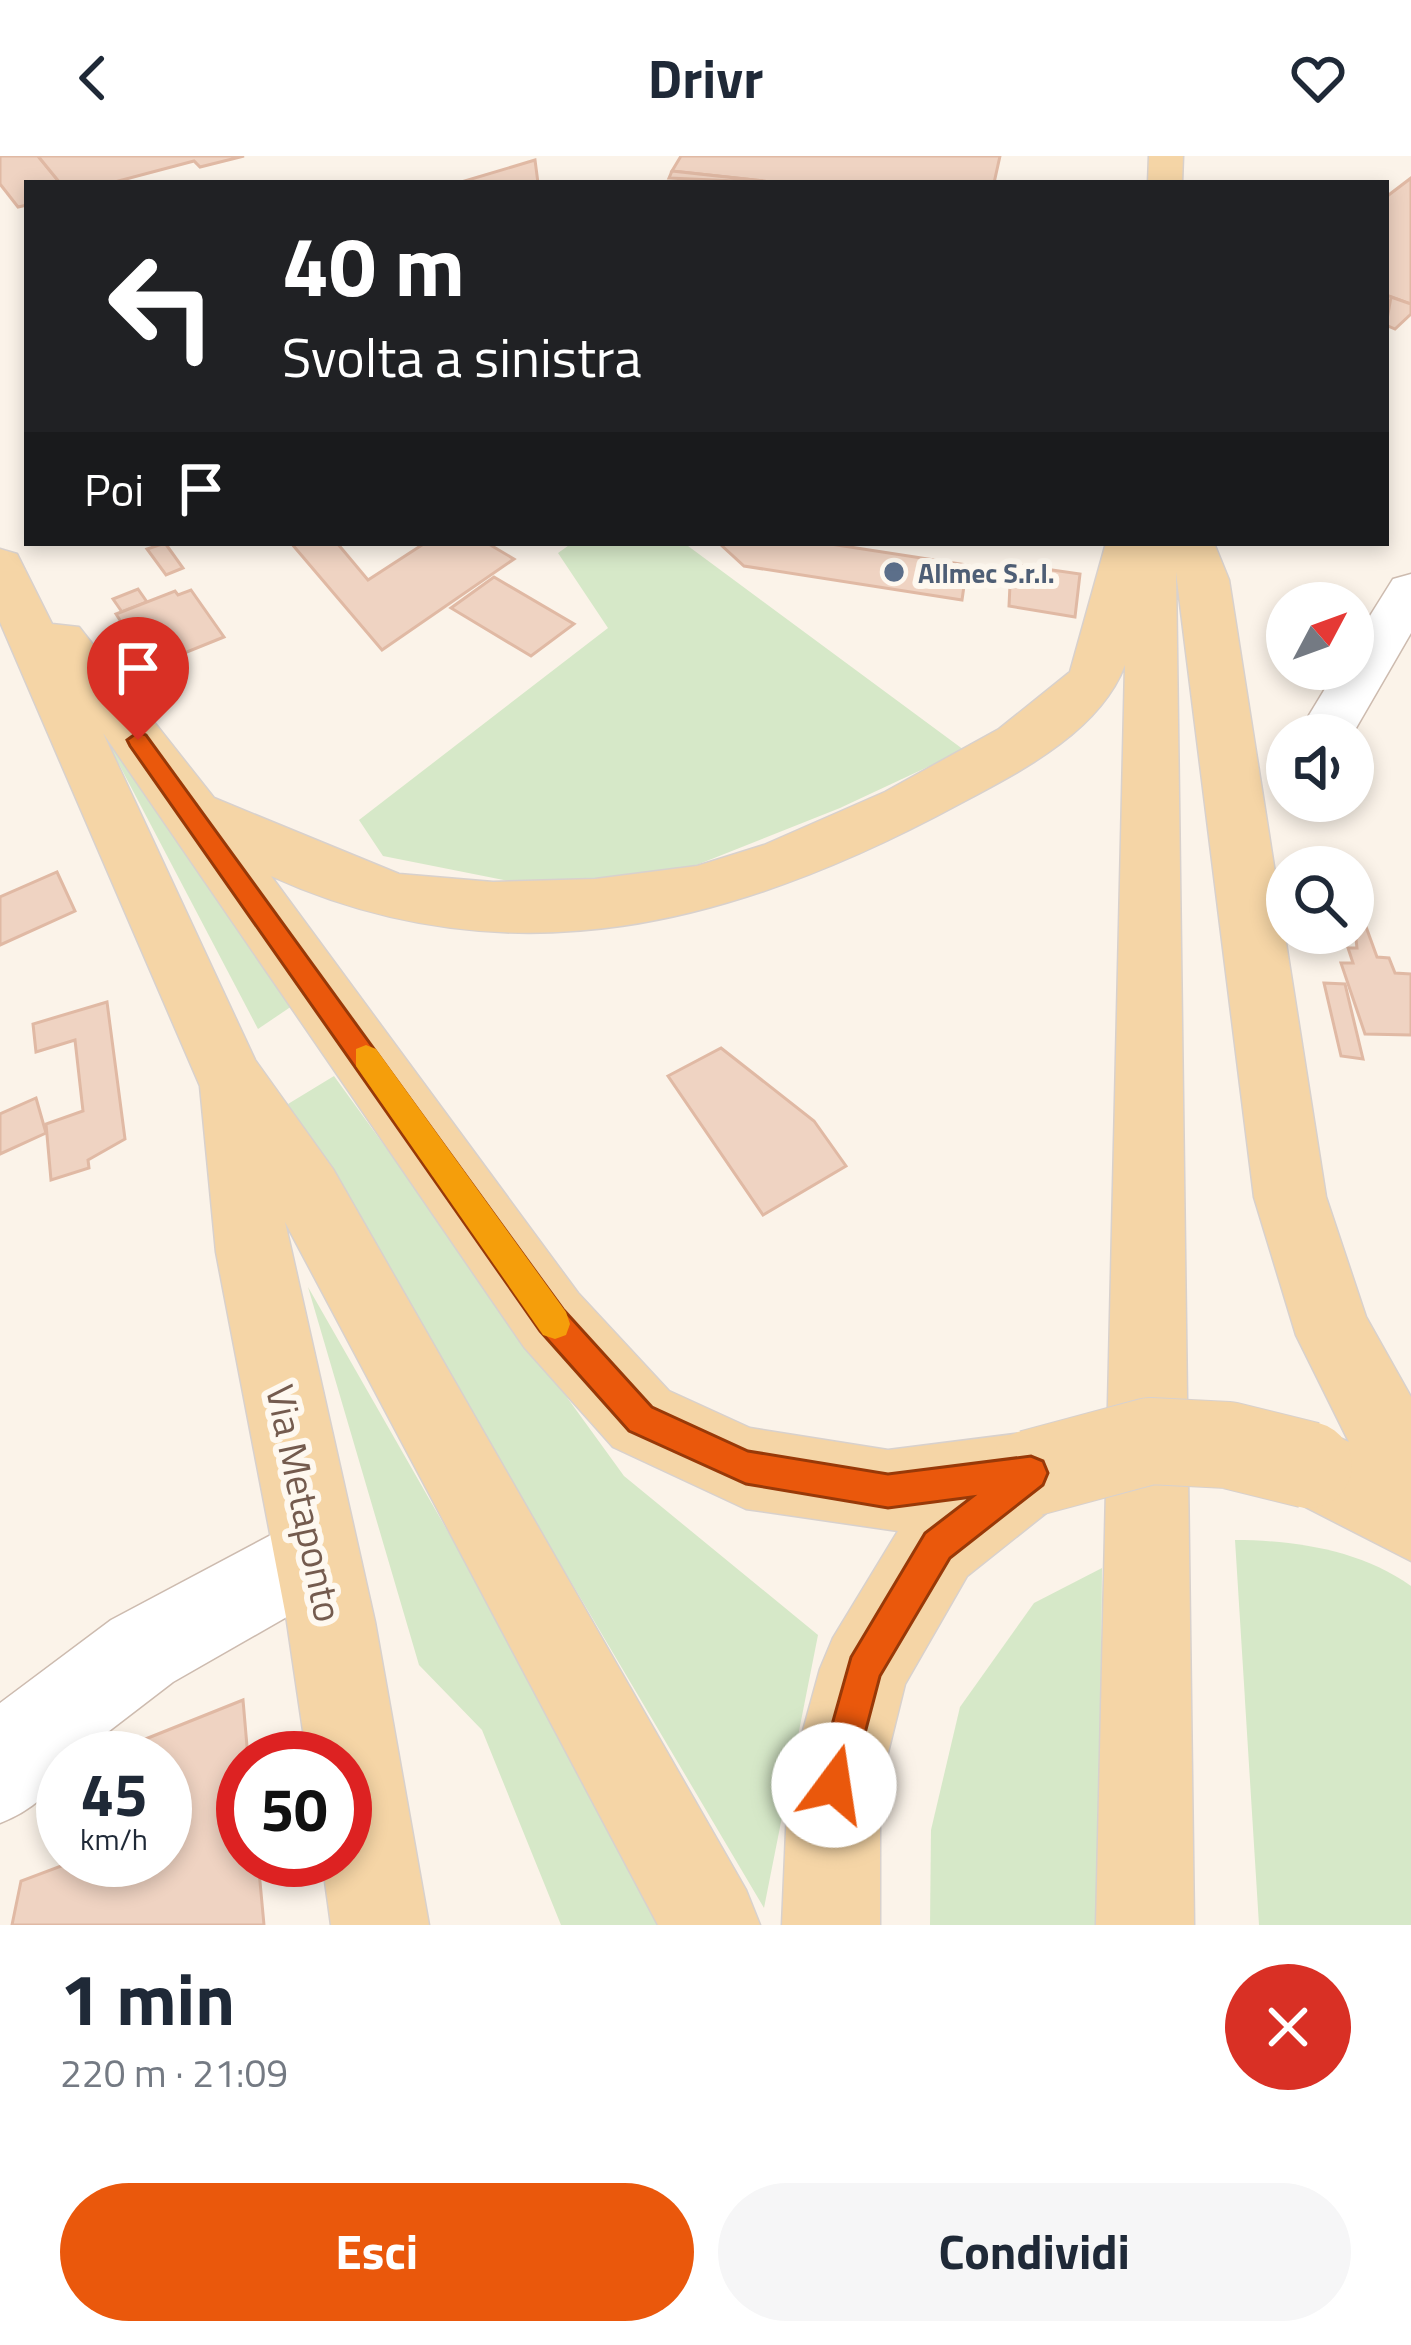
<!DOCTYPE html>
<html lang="it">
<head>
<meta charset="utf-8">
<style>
	:root { --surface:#fff; --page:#f6f6f7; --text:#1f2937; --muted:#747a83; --accent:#ea580c }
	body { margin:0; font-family:"Titillium Web",sans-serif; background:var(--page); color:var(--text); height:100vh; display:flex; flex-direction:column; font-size:45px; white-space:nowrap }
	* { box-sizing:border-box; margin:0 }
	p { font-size:39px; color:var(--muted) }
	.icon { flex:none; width:66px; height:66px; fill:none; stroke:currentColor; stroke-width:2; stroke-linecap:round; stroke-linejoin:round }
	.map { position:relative; height:1769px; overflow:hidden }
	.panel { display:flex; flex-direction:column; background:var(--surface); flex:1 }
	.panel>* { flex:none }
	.hud { position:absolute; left:24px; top:24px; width:1365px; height:366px; border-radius:0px; box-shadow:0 6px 18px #0003; background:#202124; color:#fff; overflow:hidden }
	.needle { width:78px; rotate:49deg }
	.tools { position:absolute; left:1266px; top:426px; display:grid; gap:24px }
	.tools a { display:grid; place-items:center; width:108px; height:108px; border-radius:50%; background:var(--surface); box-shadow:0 6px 18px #0003; font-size:60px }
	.speed { position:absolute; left:36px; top:1575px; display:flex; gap:24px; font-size:60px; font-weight:700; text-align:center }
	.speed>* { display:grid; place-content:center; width:156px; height:156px; border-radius:50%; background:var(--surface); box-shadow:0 6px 18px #0003; line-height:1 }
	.speed small { font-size:30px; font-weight:400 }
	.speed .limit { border:18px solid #d22; background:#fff; color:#111 }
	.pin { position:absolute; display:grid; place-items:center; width:102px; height:102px; color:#fff; margin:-123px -51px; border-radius:50% 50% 50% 0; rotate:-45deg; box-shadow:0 0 12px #0007 }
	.pin .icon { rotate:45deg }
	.me { position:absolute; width:132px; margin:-66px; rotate:14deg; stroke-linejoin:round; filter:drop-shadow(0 0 9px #0008) }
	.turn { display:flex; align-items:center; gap:42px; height:252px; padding:0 60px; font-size:54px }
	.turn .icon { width:156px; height:156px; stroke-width:2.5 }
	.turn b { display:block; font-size:84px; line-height:102px }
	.then { display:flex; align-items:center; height:114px; padding:0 60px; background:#0003; gap:24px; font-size:45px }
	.round { display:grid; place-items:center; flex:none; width:126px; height:126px; border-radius:63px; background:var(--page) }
	.headline { display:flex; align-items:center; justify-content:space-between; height:204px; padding:0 60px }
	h1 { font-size:72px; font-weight:700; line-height:90px }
	.action { display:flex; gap:24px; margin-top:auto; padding:24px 60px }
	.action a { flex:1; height:138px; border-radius:72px; background:var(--accent); color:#fff; font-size:48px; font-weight:700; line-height:138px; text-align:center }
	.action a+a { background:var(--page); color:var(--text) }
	header { display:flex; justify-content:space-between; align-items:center; height:156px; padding:0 60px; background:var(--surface); font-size:54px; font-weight:700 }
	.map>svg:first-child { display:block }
	.green { fill:#d6e8c8 }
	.building { fill:#efd3c2; stroke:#e0b9a4; stroke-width:3 }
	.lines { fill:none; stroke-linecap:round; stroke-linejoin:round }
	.minor-casing { stroke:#cdbbaf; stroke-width:3 }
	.major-casing { stroke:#d8d1cd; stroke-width:3 }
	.minor { fill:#fff; fill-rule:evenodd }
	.major { fill:#f5d5a6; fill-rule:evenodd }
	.major-bridge-casing { stroke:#d8d1cd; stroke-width:88; stroke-linecap:butt }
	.major-bridge { stroke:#f5d5a6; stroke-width:86 }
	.route { fill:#ea580c; stroke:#983908; stroke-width:3 }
	.slow { fill:#f59e0b }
	.service-dot { fill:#5c6f8a; stroke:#fef8ef; stroke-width:4.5 }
	.labels { text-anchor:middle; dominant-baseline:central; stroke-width:12; stroke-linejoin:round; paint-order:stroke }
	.far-service-label { font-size:27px; font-weight:bold; fill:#4e5e75; stroke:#fef8ef; text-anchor:start }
	.near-street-label { font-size:39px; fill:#745b4e; stroke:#fef8ef }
</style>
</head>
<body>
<header><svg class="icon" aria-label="back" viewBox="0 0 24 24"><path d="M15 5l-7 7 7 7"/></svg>Drivr<svg class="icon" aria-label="heart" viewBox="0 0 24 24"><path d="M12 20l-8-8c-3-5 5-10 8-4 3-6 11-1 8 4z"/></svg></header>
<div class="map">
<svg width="1411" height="1769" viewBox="0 0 1411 1769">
	<rect width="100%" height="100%" fill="#fbf3e9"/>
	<g class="green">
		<path d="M572,387H684L964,594L840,652L684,714L534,730L383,700L359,664L608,472L558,397Z"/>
		<path d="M101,574L292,850L258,873Z"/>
		<path d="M334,920L624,1320L818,1479L764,1752L288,948Z"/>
		<path d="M308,1131L673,1769H561L482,1574L419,1509Z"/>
		<path d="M1235,1384C1294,1384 1361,1394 1411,1430V1769H1259Z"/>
		<path d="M1102,1412L1099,1769H930L931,1674L960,1551L1034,1447Z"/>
	</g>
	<g class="building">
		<path d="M0,0H38L60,27H27V49L18,51L0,28Z"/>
		<path d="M38,0H244L200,11L194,5L111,27H60Z"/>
		<path d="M681,0H1000L994,27H781L672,15Z"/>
		<path d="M535,4L538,27H458Z"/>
		<path d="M672,15L781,27L669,22Z"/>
		<path d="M1411,22V148L1386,139V41Z"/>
		<path d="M1391,141L1411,148V158L1395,173L1386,169Z"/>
		<path d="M165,387L183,412L166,419L147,393Z"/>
		<path d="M291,387H337L368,424L425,387H487L514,403L382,494Z"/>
		<path d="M824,387L967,409L962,444L744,410L720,388Z"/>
		<path d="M1011,408L1080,418L1075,461L1009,450Z"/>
		<path d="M494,421L574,468L531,500L451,452Z"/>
		<path d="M138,433L147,446L122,456L113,443Z"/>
		<path d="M191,434L224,481L150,511L116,458L175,435L178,439Z"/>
		<path d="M57,716L75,755L0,789V741Z"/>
		<path d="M1353,757H1361L1377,801L1389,802L1395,817L1411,818V879L1365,878L1341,807H1353L1348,792H1357Z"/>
		<path d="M1324,827L1345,828L1363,903L1341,900Z"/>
		<path d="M107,846L125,983L88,1004L89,1012L51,1024L46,968L83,955L75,884L36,896L33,868Z"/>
		<path d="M721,892L814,965L846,1010L763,1059L668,920Z"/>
		<path d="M36,942L46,977L0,998V958Z"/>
		<path d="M243,1544L248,1602H243V1704H258L264,1769H12L21,1725L77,1704H165V1602H98Z"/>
	</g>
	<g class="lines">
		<defs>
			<g id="minor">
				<path d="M1411,418V477L1352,579H1303L1300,574L1337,513H1353V487L1393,423Z"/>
				<path d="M316,1355L346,1367L358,1397L346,1427L173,1526L74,1602H63C63,1633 26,1657 0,1667V1547L111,1464Z"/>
			</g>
			<g id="major">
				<path d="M1149,0H1183L1182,27H1148Z"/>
				<path d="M1106,387H1214L1229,424L1326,1041L1366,1161L1411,1241V1405L1280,1338L1268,1309L1280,1280L1309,1268L1349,1286L1296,1179L1254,1041L1176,416L1194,1769H1096L1125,509C1099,576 1021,615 961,647C738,768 512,829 271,720L578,1137L669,1235L750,1272L888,1294L1031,1276L1060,1288L1072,1317L1060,1346L967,1420L905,1528L880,1629V1769H782L788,1629L820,1513L833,1482L898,1375L746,1353L613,1291L524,1191L103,577L255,904L333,1013L746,1734L760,1769H658L285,1066L375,1466L429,1769H331L322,1704H345V1602H307L287,1466L216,1096L200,930L0,466V393L17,398L52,468L79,471L214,642L399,718L493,726L595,723L697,710L764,689L885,636L999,573L1070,516Z"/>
			</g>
		</defs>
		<use href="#minor" class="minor-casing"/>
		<use href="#major" class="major-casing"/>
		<use href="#minor" class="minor"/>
		<use href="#major" class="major"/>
		<defs>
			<path id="major-bridge" d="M1031,1317L1150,1285L1228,1289L1309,1309"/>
		</defs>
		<use href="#major-bridge" class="major-bridge-casing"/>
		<use href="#major-bridge" class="major-bridge"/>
	</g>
	<path class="route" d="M138,576L146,579L563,1153L652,1251L748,1295L888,1318L1031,1300L1043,1305L1048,1317L1043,1329L950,1402L880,1520L848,1642L834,1648L820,1642L815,1629L851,1501L925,1377L972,1341L888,1352L746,1328L629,1275L540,1175L130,590L127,584Z"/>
	<path class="slow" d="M366,889L376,893L566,1156L570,1168L566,1179L555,1183L543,1179L356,910V893Z"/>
	<circle class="service-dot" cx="894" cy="416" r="12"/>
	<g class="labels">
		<g class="far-service-label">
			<text x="918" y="416">Allmec S.r.l.</text>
		</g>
		<g class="near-street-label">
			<text transform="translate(305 1347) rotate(78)">Via Metaponto</text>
		</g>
	</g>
</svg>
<div class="tools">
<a><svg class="needle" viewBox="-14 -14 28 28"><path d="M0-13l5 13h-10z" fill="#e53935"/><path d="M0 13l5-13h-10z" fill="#747a83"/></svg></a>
<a><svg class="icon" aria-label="sound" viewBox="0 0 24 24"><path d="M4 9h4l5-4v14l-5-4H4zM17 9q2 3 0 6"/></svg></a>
<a><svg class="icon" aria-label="search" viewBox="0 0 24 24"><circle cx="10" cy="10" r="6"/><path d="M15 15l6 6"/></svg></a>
</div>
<div class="speed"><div>45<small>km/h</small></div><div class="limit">50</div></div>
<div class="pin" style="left:138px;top:584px;background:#d93025"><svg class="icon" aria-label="arrive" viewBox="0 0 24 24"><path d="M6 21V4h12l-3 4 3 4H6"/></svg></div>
<svg class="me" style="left:834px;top:1629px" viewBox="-20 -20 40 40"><circle r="19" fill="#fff"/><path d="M0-13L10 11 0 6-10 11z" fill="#ea580c"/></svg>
<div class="hud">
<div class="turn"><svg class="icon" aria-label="left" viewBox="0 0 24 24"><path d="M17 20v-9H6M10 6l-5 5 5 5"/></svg><div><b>40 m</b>Svolta a sinistra</div></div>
<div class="then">Poi<svg class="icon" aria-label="arrive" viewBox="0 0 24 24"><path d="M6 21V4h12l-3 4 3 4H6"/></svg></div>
</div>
</div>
<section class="panel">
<div class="headline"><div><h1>1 min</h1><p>220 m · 21:09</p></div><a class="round" style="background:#d93025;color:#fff"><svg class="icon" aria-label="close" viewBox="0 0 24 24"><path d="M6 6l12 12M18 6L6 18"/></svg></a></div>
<div class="action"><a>Esci</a><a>Condividi</a></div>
</section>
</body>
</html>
